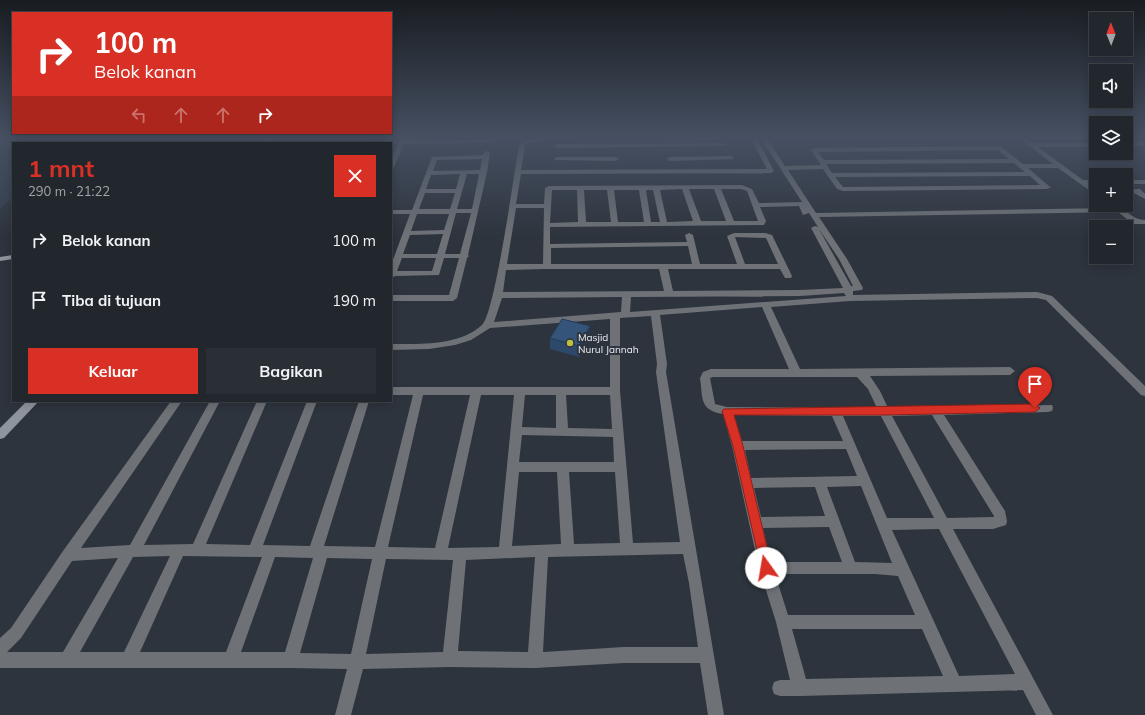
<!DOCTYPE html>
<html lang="id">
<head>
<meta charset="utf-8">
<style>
	:root { --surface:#22272e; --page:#2a2f36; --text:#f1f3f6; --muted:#a2a5aa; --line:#3f444a; --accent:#d93025 }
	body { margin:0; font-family:Mulish,sans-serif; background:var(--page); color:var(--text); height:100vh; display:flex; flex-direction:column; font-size:15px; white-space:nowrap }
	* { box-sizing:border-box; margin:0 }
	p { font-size:13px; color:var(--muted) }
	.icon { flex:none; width:22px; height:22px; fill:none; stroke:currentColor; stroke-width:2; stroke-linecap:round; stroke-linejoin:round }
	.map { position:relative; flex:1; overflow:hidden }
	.sheet { position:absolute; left:12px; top:142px; width:380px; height:260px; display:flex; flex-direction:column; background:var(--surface); border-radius:0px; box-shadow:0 2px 10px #0003,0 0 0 1px var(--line) }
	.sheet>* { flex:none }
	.banner { position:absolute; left:12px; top:12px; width:380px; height:122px; border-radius:0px; box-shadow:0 2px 10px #0003,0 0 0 1px var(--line); background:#d93025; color:#fff; overflow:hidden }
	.needle { width:26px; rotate:359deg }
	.buttons { position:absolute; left:1089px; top:12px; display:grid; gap:8px }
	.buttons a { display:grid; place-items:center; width:44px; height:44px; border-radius:0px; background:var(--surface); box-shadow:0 2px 10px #0003,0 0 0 1px var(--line); font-size:20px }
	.pin { position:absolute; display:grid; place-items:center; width:34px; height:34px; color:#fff; margin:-41px -17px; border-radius:50% 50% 50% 0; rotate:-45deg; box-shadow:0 0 4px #0007 }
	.pin .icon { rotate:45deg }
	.me { position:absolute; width:44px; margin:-22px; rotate:347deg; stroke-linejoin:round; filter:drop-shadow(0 0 3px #0008) }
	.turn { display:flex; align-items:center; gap:14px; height:84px; padding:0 16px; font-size:18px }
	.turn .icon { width:52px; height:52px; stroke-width:2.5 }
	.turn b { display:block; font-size:28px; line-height:34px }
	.lanes { display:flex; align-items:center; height:38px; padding:0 16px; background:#0003; justify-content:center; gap:20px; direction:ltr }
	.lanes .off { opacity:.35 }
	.round { display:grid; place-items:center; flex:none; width:42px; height:42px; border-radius:0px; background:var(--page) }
	.overview { display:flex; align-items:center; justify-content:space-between; height:68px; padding:0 16px }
	h1 { font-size:24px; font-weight:700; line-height:30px; color:var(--accent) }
	.primary-button { display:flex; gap:8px; margin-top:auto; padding:8px 16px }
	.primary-button a { flex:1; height:46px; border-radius:0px; background:var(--accent); color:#fff; font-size:16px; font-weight:700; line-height:46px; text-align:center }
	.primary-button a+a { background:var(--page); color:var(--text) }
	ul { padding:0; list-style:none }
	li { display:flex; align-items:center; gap:12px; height:60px; padding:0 16px }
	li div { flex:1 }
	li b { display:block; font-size:15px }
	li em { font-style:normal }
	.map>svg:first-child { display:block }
	.built { fill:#323e4c }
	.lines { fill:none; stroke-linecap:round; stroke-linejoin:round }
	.street { fill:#6e7277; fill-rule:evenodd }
	.secondary { fill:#8f959d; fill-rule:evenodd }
	.wall { fill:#2d4869 }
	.shaded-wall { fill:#243b55 }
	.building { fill:#34547a; stroke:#243b55 }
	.route { fill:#d93025; stroke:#8d1f18 }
	.poi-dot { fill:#bdbf43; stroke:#2d343d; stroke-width:1.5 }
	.labels { text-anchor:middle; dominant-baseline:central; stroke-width:4; stroke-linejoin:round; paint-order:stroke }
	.poi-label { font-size:10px; fill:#ecf1f7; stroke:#2d343d; text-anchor:start }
</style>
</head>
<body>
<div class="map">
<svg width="1145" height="715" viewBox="0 0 1145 715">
	<rect width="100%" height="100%" fill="#2d343d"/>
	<path class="built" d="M0,137H77L73,143H13V197L0,209Z"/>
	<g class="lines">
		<g class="street">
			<path d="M228,137H234L238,143H232Z"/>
			<path d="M264,137H270L271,143H265Z"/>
			<path d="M401,137H407L406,140L489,139L499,137H507L489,143L404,144L394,167L391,169V159L398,144L342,143L345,141L399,140Z"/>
			<path d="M543,137H552L527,144L525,146L521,170L767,169L750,137H756L774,171L771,173L521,174L516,204H544L545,188L549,186L742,185L752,189L759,203L802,202L760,137H766L785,166L821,165L811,150L814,148L1000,146L1023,164H1053L1018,137H1024L1033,143H1096V147H1038L1083,180H1096V184H1088L1096,190V195L1058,168H1028L1049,186L1051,187L1047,189L843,191L837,189L823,169L788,170L816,213L1112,208L1111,205C1125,205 1130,220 1145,220V224H1133L1118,212L819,217L847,259L863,288L862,290L853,291V295L1037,292L1052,296L1145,386V396L1141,395L1046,300L1037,298L850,301L771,307L800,369L1010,367L1015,371L1010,375L870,376L880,391L888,408L1052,405L1053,408L1052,411L1048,412L944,415L1005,511L1007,521L1006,525L993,529H953L1053,715H1036L1023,690L800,696H780L774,694L772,688L774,682L780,680H790L776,622L759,568L732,446L723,414C699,410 703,398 700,378L703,372L711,369H789L762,307L660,315L667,364L666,372L724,715H708L700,663H624L535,668L450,667L363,669L351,715H335L347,669L290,668H0V638L11,628L63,551L171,401H182L81,548L130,545L210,401H220L144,545L193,544L257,401H267L206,544L250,545L307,401H317L263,545L310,546L359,401H369L324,546L375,547L413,395H391V387H610V319L490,328L471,340L455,345L429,349L391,350V344C420,344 459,346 482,325C495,313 514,173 519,146L523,142ZM998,150L1009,159L824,160L818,152ZM1014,163L1025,172L832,173L826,164ZM1030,176L1040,185L843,187L835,177ZM682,189L693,221L667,222L660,190ZM689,189H714L726,221H701ZM721,189H741L747,191L758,221H734ZM552,190H577L578,222L550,223ZM584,190H607L611,222H586ZM614,190H639L644,222H618ZM646,190H653L660,222H651ZM799,206L803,215L809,213L818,227L815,226L811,228L843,288L800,290L673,291L668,269H780L785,278H791L792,276L772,235L765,233H734L727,236L737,264H700L693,235L689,233L685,235L687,242L550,244V227L761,225H764L766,221L760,207ZM516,208H544L543,264H507ZM819,229L839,259L853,286H851ZM735,237L766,238L778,264H745ZM688,246L692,264H551V248ZM544,269H659L664,291L503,292L506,270ZM844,293L846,296L630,312L631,297L800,296ZM622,297L621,312L494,322L502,298ZM651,316L657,364L656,372L680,542L633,543L620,391V318ZM713,377H857L868,389L877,408L727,407L715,404L710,378ZM423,395H470L435,548L388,547ZM481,395H514L499,547L448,548ZM525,395H556V428L522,427ZM566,395H610L612,429L568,428ZM734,415L832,416L843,441H742ZM932,415L994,516V517L947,518L892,416ZM843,416H881L934,518H887ZM522,435L613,437L614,462H519ZM846,449L857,476L751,478L745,450ZM519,472H557L561,544L512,546ZM569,472H615L620,543L574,544ZM861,486L892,563L855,562L827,487ZM815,487L825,516L761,517L754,488ZM829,527L842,562H771L763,528ZM939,529L1015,674L959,676L892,530ZM683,554L689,583L698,647H624L543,652L548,557ZM170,556L124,652H80L133,557ZM183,556L262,557L226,652H140ZM275,557L313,558L285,652H241ZM535,557L528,652L458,651L466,560ZM118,558L63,652H7L21,638L72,561ZM327,558L372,559L351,654L300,653ZM386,559L453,560L443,652L366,654ZM775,574H875L898,576L915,615H788ZM792,629H922L943,676L806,679Z"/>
			<path d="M814,137H920L917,139H817Z"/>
			<rect x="1126" y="142" width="19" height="4"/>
			<path d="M724,143L727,145L726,146L557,148L554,146L557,144Z"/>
			<path d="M485,151L490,152L487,172L468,255L469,256L467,258L457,298L453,301H391V295H449L459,258H444L439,275L395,276L391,279V265L410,214H391V210H412L432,157L483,155ZM482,159L480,170L433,171L437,160ZM460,174L456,189H426L431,175ZM467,174H479L472,209H457ZM425,193H455L450,209H419ZM456,213H471L460,254H445ZM417,214H449L444,230L411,231ZM443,234L437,254H403L410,235ZM402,258H436L432,271H397Z"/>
			<path d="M731,156L734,158L733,159L670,161L667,159L670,157Z"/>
			<path d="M557,157H616L619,159L616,161L555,160L554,159Z"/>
			<rect x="1126" y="180" width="19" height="4"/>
			<path d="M1134,189H1140L1145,194V199L1134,193Z"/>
		</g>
		<g class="secondary">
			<path d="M13,255V259L0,261V257Z"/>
			<path d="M27,401H39L4,438L0,439V428Z"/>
		</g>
	</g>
	<path class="wall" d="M590,326V337L579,357L550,349V338Z"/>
	<path class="shaded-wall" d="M590,326V337L579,357V346Z"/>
	<path class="building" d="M562,319L590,326L579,346L550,338Z"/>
	<linearGradient id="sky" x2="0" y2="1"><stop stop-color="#191d22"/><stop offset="0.58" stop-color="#465062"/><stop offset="1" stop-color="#465062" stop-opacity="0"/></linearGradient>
	<rect width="1145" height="237" fill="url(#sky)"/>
	<path class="route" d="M1035,404L1040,408L1035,412L884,415H734L743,446L772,568L770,572L766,574L762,572L733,446L722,411L724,409Z"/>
	<circle class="poi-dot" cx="570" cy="343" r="4"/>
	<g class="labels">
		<g class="poi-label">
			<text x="578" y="337">Masjid<tspan x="578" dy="12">Nurul Jannah</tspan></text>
		</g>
	</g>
</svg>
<div class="buttons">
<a><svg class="needle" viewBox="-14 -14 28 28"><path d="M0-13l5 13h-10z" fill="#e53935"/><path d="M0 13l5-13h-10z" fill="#a2a5aa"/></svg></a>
<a><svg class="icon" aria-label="sound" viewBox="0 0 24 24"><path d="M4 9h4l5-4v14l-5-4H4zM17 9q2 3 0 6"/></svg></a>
<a><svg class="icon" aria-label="layers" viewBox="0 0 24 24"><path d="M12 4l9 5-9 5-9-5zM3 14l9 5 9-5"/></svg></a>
<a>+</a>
<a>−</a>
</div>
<div class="pin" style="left:1035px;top:408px;background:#d93025"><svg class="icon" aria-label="arrive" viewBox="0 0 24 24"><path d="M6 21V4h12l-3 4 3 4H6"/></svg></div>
<svg class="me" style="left:766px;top:568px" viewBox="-20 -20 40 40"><circle r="19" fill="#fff"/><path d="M0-13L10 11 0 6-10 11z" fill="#d93025"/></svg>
<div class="banner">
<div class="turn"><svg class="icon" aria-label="right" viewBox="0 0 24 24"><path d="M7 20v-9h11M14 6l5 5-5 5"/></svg><div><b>100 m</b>Belok kanan</div></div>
<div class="lanes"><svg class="icon off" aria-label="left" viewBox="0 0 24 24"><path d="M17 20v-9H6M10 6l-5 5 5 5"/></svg><svg class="icon off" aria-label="ahead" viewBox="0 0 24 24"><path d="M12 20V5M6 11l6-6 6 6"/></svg><svg class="icon off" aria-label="ahead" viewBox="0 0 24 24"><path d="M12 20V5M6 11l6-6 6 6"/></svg><svg class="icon" aria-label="right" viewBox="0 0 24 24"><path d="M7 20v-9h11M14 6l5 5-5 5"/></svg></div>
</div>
<section class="sheet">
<div class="overview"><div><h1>1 mnt</h1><p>290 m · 21:22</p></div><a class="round" style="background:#d93025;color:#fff"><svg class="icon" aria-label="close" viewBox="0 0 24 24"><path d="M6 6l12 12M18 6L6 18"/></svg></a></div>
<ul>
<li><svg class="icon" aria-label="right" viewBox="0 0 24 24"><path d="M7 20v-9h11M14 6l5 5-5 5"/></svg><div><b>Belok kanan</b></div><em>100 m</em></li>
<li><svg class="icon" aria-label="arrive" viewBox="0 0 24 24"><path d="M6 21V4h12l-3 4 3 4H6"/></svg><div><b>Tiba di tujuan</b></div><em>190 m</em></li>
</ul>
<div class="primary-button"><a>Keluar</a><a>Bagikan</a></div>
</section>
</div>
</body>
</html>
